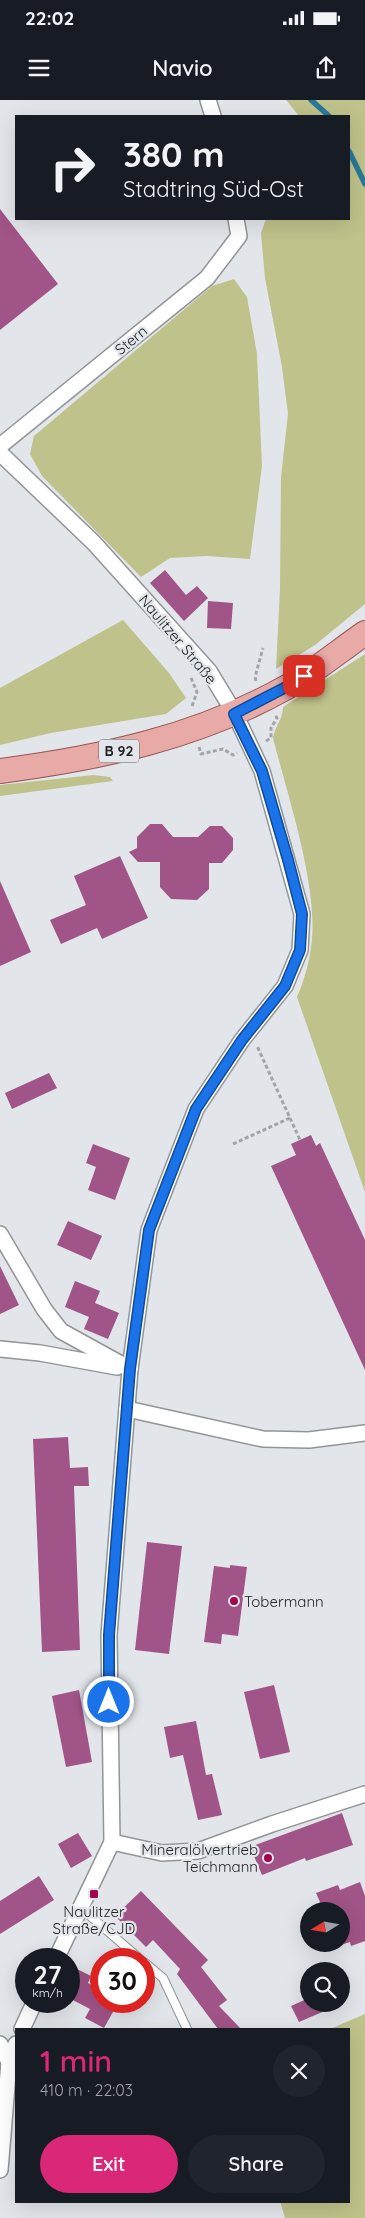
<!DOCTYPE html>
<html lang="en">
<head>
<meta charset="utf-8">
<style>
	:root { --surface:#171b24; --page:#20242c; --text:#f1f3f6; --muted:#9ea1a6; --accent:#db2777 }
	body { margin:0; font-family:Quicksand,sans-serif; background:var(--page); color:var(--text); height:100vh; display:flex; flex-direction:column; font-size:19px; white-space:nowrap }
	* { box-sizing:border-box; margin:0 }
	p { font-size:16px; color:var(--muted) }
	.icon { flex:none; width:28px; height:28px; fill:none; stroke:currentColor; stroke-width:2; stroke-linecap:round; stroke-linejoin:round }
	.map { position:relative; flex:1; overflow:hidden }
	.details { position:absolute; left:15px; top:1928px; width:335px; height:175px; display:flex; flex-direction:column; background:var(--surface); border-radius:0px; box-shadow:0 5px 20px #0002 }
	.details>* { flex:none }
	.top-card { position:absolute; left:15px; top:15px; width:335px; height:105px; border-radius:0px; box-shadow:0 5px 20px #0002; background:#171b24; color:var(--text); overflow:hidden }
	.needle { width:32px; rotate:259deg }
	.buttons { position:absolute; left:300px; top:1802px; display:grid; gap:10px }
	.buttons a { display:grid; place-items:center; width:50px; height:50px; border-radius:50%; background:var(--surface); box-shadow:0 5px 20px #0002; font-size:25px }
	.speed { position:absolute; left:15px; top:1848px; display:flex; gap:10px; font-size:25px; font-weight:700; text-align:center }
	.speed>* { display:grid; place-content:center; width:65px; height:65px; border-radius:50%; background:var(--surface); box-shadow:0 5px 20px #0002; line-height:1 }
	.speed small { font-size:12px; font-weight:400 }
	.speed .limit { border:8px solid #d22; background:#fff; color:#111 }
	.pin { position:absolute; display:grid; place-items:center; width:42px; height:42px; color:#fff; margin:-21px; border-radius:10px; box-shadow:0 2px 8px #0006 }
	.me { position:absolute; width:55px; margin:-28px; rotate:0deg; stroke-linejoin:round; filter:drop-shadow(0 0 4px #0008) }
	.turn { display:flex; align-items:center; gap:18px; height:105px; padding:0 25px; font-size:22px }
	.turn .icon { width:65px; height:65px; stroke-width:2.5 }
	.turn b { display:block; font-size:35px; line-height:42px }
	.round { display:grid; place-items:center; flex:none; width:52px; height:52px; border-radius:26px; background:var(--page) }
	.overview { display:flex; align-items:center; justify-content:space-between; height:85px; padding:0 25px }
	h1 { font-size:30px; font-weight:600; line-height:38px; color:var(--accent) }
	.primary-button { display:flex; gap:10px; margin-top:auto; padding:10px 25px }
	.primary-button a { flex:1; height:58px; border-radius:30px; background:var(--accent); color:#fff; font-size:20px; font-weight:600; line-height:58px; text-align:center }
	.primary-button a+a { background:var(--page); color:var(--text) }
	.status { display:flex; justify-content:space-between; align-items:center; height:35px; padding:0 25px; background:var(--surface); direction:ltr }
	.status svg { height:14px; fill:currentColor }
	header { display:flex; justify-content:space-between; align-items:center; height:65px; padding:0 25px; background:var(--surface); font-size:22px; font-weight:600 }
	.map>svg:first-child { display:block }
	.green { fill:#bfc28a }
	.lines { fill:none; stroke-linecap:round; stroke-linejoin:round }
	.stream { stroke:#29789a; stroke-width:5.5 }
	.building { fill:#a15487 }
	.service-casing { stroke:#919598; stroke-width:10 }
	.minor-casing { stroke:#919598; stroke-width:18 }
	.primary-casing { stroke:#975653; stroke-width:26 }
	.path { stroke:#a1a5a8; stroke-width:3; stroke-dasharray:4 2.5; stroke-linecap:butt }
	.service { stroke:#fff; stroke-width:8 }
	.minor { stroke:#fff; stroke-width:15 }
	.primary { stroke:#e7aaa7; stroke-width:24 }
	.route-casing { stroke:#114b97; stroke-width:12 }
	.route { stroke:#1a73e8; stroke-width:9 }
	.poi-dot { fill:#9e064d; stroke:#e2e6ea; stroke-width:2 }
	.labels { text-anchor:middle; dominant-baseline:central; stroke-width:4.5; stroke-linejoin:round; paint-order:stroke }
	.shield { fill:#e2e6ea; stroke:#5b5e5f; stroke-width:1 }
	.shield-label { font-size:14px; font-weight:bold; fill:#212324 }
	.street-label { font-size:15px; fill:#212324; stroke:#e2e6ea }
	.poi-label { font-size:15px; fill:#212324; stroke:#e2e6ea; text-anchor:start }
</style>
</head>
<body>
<div class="status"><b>22:02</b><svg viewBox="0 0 49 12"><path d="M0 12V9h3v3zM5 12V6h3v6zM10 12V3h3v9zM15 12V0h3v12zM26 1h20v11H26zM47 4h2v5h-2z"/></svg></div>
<header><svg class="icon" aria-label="menu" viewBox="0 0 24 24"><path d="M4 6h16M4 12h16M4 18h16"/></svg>Navio<svg class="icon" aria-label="share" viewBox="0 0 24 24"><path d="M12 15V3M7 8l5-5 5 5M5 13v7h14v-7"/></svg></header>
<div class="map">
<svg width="365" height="2118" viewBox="0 0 365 2118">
	<rect width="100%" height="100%" fill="#e2e6ea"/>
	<g class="green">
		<path d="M286,0H365V504L315,545L276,569L280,489L281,377L288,314L282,267L265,178L261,133L266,119H349V16H299Z"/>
		<path d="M234,179L247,197L257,254L262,366L250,459L207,456L170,458L141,477L42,376L30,354L34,336L212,186Z"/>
		<path d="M123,520L169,573L186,598L166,614L51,633L0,645V588Z"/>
		<path d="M365,554V1092L297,897C305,878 310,860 312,839C317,783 287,693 273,638C275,626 283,619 283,607Z"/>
		<path d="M93,675L110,677L113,681L0,696V685Z"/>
		<path d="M365,1914V2118H285L280,2101H349V1929H330Z"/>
	</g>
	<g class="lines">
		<g class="stream">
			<path d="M311,0L329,16"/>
			<path d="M349,51L365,84"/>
		</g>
	</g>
	<g class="building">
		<path d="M0,109L58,184L0,230Z"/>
		<path d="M165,470L186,495L197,486L208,498L184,521L150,483Z"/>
		<path d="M208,501L233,503L231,529L207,528Z"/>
		<path d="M150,724H162L173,737H198L210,726H222L233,738V750L222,763H209V789L197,800L171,799L160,787V762H138L129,752L137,748V737Z"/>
		<path d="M120,756L148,818L102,839L97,828L61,844L50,820L86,805L74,776Z"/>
		<path d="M0,781L31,852L0,866Z"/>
		<path d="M49,973L57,988L12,1009L5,993Z"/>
		<path d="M311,1035L316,1046L320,1043L365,1140V1270L271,1066L296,1055L291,1044Z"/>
		<path d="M93,1044L130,1058L115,1100L88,1090L96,1067L86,1063Z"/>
		<path d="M68,1121L102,1136L91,1160L57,1145Z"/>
		<path d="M0,1166L19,1205L0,1214Z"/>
		<path d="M75,1181L100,1191L95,1203L119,1213L108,1239L84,1229L89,1217L65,1207Z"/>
		<path d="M68,1337L70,1368L88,1367L89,1386H74L80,1550L42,1552L33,1339Z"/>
		<path d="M147,1442L182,1446L169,1554L135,1550Z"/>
		<path d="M230,1465L247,1467L238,1536L222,1534L221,1544L204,1542L214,1466L230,1468Z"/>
		<path d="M274,1585L290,1652L260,1659L244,1592Z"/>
		<path d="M79,1590L92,1662L66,1667L52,1596Z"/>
		<path d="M196,1621L206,1675L212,1674L222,1715L198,1720L183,1655L170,1658L164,1627Z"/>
		<path d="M342,1713L353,1745L306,1761L305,1758L262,1775L250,1747Z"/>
		<path d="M78,1733L92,1756L71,1768L58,1744Z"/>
		<path d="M39,1776L54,1800L0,1834V1801Z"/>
		<path d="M360,1782L365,1796V1841L351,1846L350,1842L341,1845V1811H324L316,1793L338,1785L340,1790Z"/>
		<path d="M141,1791L208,1860L201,1867L227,1900L219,1906L241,1929H218L177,1874L180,1869L153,1840L146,1847L115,1816Z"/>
		<path d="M75,1868L91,1876L88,1883L101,1891V1901H119L104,1928L85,1918L90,1909L69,1898V1881Z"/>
		<path d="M309,1898V1904H341L299,1922L291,1906Z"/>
	</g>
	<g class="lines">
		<defs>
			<g id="service">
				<path d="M82,1809L140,1859"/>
				<path d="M144,1862L163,1878L187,1929"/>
			</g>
			<g id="minor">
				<path d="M208,0L213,16"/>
				<path d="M0,346L207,178L239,136L236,119"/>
				<path d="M0,353L94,443L209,571L235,614L262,671L302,814L300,850L285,886L242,940L196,1009L149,1130L130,1269L109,1535L112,1742L56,1859"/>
				<path d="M0,1134L44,1209L61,1231L130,1269"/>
				<path d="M0,1249L40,1253L117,1267"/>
				<path d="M127,1309L263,1339L309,1340L365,1333"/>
				<path d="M112,1742L162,1753L198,1751L272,1724L365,1694"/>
				<path d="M22,1929L35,1901"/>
				<path d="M0,1944L9,1962"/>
				<path d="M0,2070L9,1962L16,1944"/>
			</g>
			<path id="primary" d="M0,671C101,658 198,637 287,587C314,572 339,551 365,533"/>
		</defs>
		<use href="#service" class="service-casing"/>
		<use href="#minor" class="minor-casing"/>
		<use href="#primary" class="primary-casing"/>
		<g class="path">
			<path d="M191,578L197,592L192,606"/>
			<path d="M256,581L255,577L263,548"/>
			<path d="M266,641L271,638V628L277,618L275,615"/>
			<path d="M199,647L201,654L223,649L233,655L237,653"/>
			<path d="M290,1018L300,1040"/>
			<path d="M233,1044L290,1018L257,946"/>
		</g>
		<use href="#service" class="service"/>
		<use href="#minor" class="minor"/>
		<use href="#primary" class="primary"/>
	</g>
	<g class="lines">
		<defs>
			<path id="route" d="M109,1602V1535L130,1269L149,1130L196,1009L242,940L285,886L300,850L302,814L288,760L262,671L234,614L288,586L304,576"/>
		</defs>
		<use href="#route" class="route-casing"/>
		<use href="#route" class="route"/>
	</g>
	<g class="poi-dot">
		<circle cx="234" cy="1501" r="5"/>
		<circle cx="268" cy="1758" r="5"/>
		<rect x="89" y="1789" width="10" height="10" rx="2.5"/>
	</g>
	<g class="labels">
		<rect class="shield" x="99" y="639.5" width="40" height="23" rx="4"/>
		<g class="shield-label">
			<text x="119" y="651">B 92</text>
		</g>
		<g class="street-label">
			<text transform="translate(131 240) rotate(-39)">Stern</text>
			<text transform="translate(178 539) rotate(50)">Naulitzer Straße</text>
		</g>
		<g class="poi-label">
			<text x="244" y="1501">Tobermann</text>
			<text x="258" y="1749" text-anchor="end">Mineralölvertrieb<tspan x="258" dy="17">Teichmann</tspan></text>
			<text x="94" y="1811" text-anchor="middle">Naulitzer<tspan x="94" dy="17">Straße/CJD</tspan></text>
		</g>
	</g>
</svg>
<div class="buttons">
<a><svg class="needle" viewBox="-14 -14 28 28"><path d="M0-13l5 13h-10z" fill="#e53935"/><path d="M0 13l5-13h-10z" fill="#9ea1a6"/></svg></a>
<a><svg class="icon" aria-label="search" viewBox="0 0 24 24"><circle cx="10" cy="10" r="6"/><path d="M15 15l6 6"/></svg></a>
</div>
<div class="speed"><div>27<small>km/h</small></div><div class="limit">30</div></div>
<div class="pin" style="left:304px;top:576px;background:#d93025"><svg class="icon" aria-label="arrive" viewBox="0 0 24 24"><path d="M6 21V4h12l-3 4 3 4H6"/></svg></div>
<svg class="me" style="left:109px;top:1602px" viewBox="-20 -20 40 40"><circle r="17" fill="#1a73e8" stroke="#fff" stroke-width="3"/><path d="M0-11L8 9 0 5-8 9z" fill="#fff"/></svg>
<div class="top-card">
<div class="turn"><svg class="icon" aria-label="right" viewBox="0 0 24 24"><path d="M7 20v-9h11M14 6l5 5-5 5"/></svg><div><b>380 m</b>Stadtring Süd-Ost</div></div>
</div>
<section class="details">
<div class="overview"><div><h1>1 min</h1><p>410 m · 22:03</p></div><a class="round"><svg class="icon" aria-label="close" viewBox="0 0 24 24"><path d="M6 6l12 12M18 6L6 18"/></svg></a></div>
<div class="primary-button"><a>Exit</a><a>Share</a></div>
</section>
</div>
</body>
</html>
